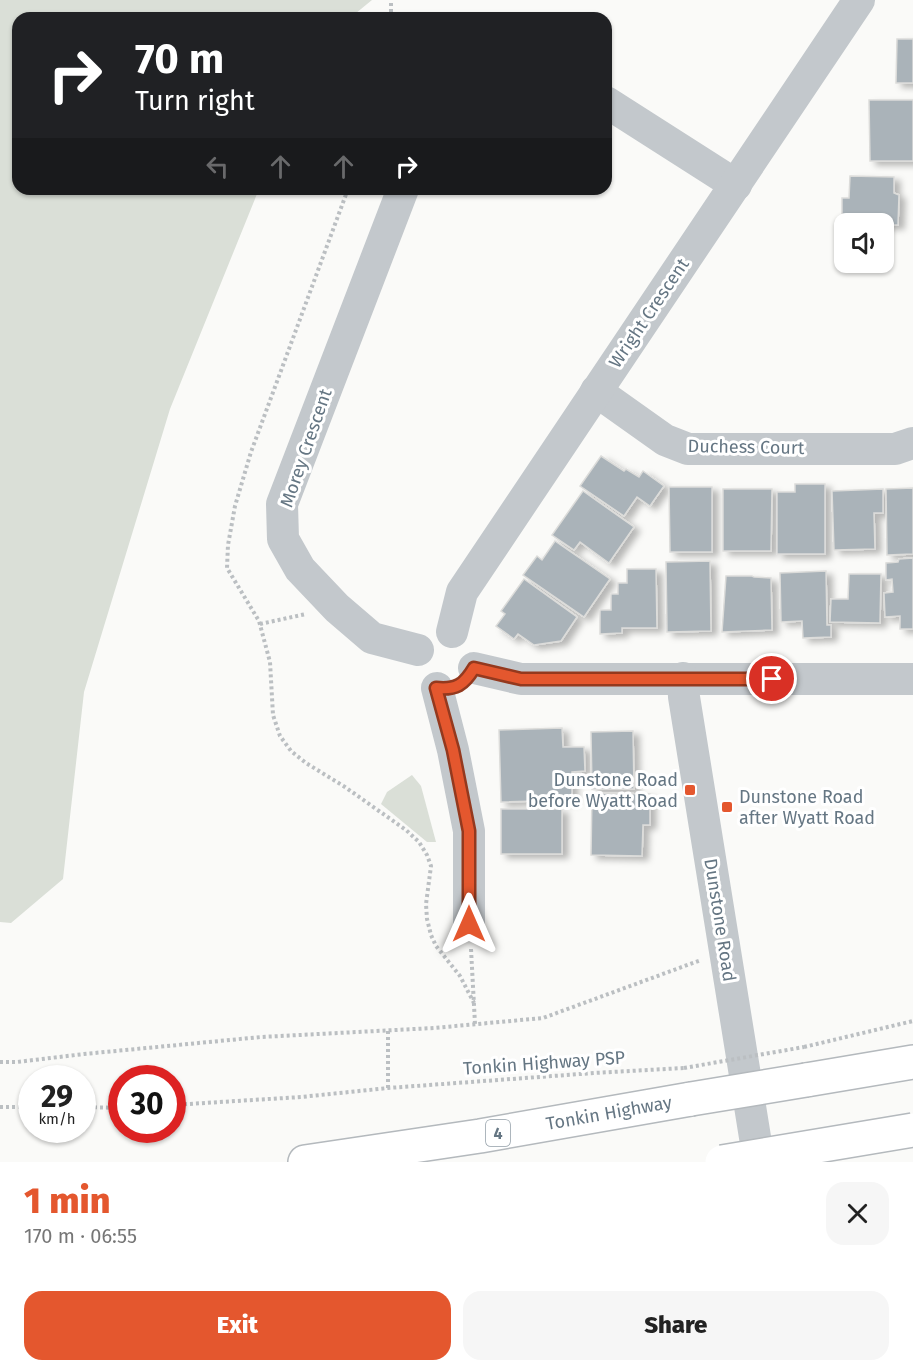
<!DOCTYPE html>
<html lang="en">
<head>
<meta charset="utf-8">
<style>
	:root { --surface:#fff; --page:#f6f6f6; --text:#222; --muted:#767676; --accent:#e4572e }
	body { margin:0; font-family:"Fira Sans",sans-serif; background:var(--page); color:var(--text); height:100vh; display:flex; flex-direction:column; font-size:22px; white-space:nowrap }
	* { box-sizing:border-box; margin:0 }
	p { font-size:20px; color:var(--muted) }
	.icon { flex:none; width:33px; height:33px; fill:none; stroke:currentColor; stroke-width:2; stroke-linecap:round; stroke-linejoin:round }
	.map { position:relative; height:1162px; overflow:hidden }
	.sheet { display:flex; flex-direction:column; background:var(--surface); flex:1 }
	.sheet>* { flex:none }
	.banner { position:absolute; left:12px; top:12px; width:600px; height:183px; border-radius:18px; box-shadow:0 2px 4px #0004; background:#202124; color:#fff; overflow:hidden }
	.tools { position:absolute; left:834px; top:213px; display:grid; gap:12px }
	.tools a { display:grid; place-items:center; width:60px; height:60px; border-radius:12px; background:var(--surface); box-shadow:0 2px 4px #0004; font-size:30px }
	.speed { position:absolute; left:18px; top:1065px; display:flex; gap:12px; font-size:30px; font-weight:700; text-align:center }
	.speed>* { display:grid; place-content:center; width:78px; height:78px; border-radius:50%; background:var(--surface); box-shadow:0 2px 4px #0004; line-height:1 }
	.speed small { font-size:15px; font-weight:400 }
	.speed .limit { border:9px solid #d22; background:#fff; color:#111 }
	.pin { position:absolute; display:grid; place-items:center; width:51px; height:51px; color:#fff; margin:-26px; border:3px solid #fff; border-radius:50%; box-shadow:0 2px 6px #0007 }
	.me { position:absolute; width:66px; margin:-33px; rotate:0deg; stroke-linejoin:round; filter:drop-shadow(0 0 4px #0008) }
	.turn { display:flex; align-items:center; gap:21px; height:126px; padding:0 24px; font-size:27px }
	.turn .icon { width:78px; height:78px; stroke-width:2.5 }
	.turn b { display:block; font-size:42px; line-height:51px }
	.lanes { display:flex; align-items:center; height:57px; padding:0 24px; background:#0003; justify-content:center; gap:30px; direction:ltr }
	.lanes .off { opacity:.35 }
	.round { display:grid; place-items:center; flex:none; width:63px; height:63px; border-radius:18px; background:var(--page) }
	.summary { display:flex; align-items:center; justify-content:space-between; height:102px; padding:0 24px }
	h1 { font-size:36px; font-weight:800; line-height:45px; color:var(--accent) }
	.cta { display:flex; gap:12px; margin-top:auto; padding:12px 24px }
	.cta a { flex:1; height:69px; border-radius:18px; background:var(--accent); color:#fff; font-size:24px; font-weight:800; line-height:69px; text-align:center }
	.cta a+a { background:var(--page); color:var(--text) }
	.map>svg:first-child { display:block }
	.green { fill:#dadfd7 }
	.building { fill:#aab3b9; stroke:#dcdcda; stroke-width:1.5; filter:url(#shadow) }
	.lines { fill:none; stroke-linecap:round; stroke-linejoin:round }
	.highway-casing { stroke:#b4b9bd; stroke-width:36 }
	.path { stroke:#bbbfc2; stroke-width:4; stroke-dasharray:3 3; stroke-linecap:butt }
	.minor { stroke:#c3c8cc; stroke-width:32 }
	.highway { stroke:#fff; stroke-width:33 }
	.highway-bridge-casing { stroke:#b4b9bd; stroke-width:36; stroke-linecap:butt }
	.path-bridge { stroke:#bbbfc2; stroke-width:4; stroke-dasharray:3 3; stroke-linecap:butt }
	.highway-bridge { stroke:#fff; stroke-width:33 }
	.route-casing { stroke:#94391e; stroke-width:15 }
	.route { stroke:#e4572e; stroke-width:10 }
	.poi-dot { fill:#e4572e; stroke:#fff; stroke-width:2 }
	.labels { text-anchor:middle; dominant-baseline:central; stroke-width:6; stroke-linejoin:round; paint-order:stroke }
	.shield { fill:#fff; stroke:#939fa8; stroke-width:1.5 }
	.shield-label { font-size:16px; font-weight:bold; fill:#657683 }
	.street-label { font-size:18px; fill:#657683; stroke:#fff }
	.poi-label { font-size:18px; fill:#657683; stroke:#fff; text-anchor:end }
</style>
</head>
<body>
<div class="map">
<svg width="913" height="1162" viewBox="0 0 913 1162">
	<defs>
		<filter id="shadow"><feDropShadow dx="6" dy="4" stdDeviation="3" flood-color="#0004"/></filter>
	</defs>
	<rect width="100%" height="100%" fill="#fafaf8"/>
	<g class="green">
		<path d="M0,0H372L350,18H18V189H259L170,409L84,692L63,879L11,923L0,922Z"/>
		<path d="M412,775L421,786L436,842H427L381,804L387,792Z"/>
	</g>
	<g class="building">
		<path d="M897,39H913V83H896Z"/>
		<path d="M869,100H913V161H870Z"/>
		<path d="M850,176L894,177V193L899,195L898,225H884V224H842V198H849Z"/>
		<path d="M601,456L624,471L626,469L639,477L643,471L664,486L650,506L637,497L624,516L580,486Z"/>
		<path d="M795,484H825V554H777V492H795Z"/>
		<path d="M669,487H712V552H670Z"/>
		<path d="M913,488V554L887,555L886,489Z"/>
		<path d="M723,489H772L771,551H723Z"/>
		<path d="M883,489V513H874L875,549L834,550L832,491Z"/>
		<path d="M583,491L634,527L609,563L580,542L574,550L552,535Z"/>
		<path d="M555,541L610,579L584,617L523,575L537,556L542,560Z"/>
		<path d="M913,558V629H900V616L885,617L884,593L893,592L892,579L886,580V563L898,562L899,559Z"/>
		<path d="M710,561L711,631L667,632L666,562Z"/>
		<path d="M627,569H656L657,628H622V633L600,634V610H611V594H618V583H627Z"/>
		<path d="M826,571L827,625H831V637L803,638L802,621L781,622L780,573Z"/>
		<path d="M849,574H881L880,623L830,622L831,599H848Z"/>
		<path d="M726,576H752L754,577L771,578L772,630L722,632Z"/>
		<path d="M524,579L577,617L561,641L534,645L518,634L514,639L496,626L505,614L501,611Z"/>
		<path d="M562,728L563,747H584L585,771L572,772V800L501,802L499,730Z"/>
		<path d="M633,731L634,789H592L591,732Z"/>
		<path d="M592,793L650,794V825H643L642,856L591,855Z"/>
		<rect x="501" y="809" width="61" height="45"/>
	</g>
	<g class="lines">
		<defs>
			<g id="highway">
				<path d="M806,1080L913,1062"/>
				<path d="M305,1162L480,1136L691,1099"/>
			</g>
		</defs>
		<use href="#highway" class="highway-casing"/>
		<g class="path">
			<path d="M391,18V0"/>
			<path d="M348,189L251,452L235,506L228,545L227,568L259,621L270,662L273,715L280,736L291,751L306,763L345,787L379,811L406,830L419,842L427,855L431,866L426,904L427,919L431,935L436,946L460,976L474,1003"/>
			<path d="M260,624L306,614"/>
			<path d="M471,949L475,1024"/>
			<path d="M388,1031V1088"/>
			<path d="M804,1047L913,1021"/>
			<path d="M0,1062H17L84,1054L261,1037L434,1028L543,1018L701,960"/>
			<path d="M172,1105L301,1097L388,1088L594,1073L684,1068"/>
			<path d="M0,1107H32"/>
			<path d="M82,1107L122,1108"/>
		</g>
		<g class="minor">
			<path d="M606,102L736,185"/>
			<path d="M403,189L282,504L283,539L300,569L337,608L372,638L418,650"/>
			<path d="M596,391L665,440L688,449H895L913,443"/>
			<path d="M452,632L462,592L859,0"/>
			<path d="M474,668L521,679H913"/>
			<path d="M683,678L684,697L759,1162"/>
			<path d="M437,688L453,750L469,831V924"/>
		</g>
		<use href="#highway" class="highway"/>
		<defs>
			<g id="highway-bridge">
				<path d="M691,1099L806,1080"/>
				<path d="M722,1162L913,1130"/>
			</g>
		</defs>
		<use href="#highway-bridge" class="highway-bridge-casing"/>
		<path class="path-bridge" d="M684,1068L804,1047"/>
		<use href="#highway-bridge" class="highway-bridge"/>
	</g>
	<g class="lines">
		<defs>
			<path id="route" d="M469,924V831L453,750L436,688C456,690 464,685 474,668L521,679H772"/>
		</defs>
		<use href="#route" class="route-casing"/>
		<use href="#route" class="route"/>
	</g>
	<g class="poi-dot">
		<rect x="684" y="784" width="12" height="12" rx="3"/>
		<rect x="721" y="801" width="12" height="12" rx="3"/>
	</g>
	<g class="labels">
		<rect class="shield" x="486" y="1120" width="24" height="26" rx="4.5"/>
		<g class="shield-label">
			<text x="498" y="1133">4</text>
		</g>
		<g class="street-label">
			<text transform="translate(649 313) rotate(-56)">Wright Crescent</text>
			<text transform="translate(746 447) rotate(1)">Duchess Court</text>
			<text transform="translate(306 448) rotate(-71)">Morey Crescent</text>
			<text transform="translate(720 920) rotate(81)">Dunstone Road</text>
			<text transform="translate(544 1063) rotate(-4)">Tonkin Highway PSP</text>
			<text transform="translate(609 1113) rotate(-10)">Tonkin Highway</text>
		</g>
		<g class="poi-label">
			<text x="678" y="780">Dunstone Road<tspan x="678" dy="21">before Wyatt Road</tspan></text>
			<text x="739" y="797" text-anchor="start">Dunstone Road<tspan x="739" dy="21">after Wyatt Road</tspan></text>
		</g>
	</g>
</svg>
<div class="tools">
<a><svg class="icon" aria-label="sound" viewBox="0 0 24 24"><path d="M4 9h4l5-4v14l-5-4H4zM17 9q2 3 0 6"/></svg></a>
</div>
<div class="speed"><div>29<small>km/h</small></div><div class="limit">30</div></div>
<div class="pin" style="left:772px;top:679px;background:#d93025"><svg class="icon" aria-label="arrive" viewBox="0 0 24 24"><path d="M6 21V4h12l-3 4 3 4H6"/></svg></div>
<svg class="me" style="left:469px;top:924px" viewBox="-20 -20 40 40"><path d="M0-17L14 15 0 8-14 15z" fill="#e4572e" stroke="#fff" stroke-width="4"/></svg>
<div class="banner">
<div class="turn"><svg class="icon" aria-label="right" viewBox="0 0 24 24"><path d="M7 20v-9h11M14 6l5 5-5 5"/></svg><div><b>70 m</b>Turn right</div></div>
<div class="lanes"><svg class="icon off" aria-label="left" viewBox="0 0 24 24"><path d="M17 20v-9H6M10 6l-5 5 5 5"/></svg><svg class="icon off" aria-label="ahead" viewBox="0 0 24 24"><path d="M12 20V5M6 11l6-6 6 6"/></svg><svg class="icon off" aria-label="ahead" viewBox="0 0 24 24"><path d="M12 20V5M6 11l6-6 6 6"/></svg><svg class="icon" aria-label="right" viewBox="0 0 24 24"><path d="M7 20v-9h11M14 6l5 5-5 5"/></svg></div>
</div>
</div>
<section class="sheet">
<div class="summary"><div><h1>1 min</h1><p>170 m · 06:55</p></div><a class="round"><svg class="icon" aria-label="close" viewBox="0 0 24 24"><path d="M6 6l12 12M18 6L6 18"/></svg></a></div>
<div class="cta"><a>Exit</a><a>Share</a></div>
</section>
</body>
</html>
